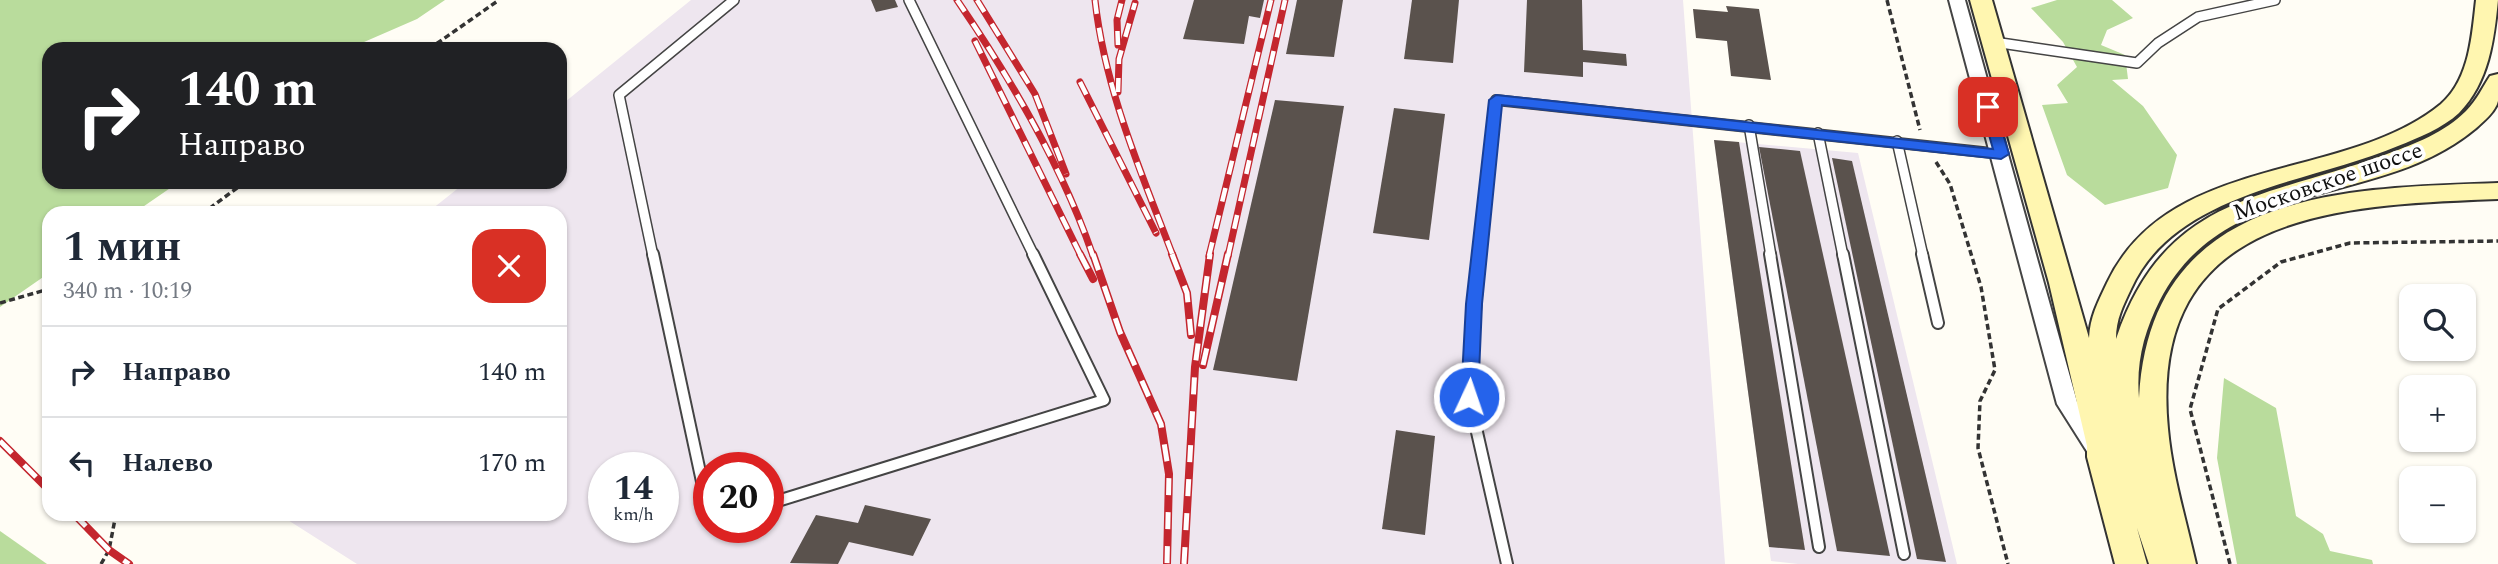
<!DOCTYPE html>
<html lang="ru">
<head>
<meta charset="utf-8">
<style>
	:root { --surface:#fff; --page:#f6f6f7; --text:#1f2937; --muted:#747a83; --line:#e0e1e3 }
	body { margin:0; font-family:Spectral,serif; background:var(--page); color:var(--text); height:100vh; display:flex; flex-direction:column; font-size:26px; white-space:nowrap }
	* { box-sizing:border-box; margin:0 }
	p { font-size:23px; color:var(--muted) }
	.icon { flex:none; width:38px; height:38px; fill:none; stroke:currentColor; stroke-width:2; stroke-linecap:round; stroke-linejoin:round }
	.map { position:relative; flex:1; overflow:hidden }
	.panel { position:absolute; left:42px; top:206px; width:525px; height:315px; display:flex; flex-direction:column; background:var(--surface); border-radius:21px; box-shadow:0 2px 5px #0004 }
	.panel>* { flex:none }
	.banner { position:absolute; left:42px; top:42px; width:525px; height:147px; border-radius:21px; box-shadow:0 2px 5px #0004; background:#202124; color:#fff; overflow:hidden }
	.buttons { position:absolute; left:2399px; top:284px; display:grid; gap:14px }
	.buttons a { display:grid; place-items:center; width:77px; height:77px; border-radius:14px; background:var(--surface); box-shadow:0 2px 5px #0004; font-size:35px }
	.speed { position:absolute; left:588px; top:452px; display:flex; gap:14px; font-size:35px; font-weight:700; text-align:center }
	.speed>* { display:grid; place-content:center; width:91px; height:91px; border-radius:50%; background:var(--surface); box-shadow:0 2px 5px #0004; line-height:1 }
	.speed small { font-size:18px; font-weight:400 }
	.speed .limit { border:10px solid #d22; background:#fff; color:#111 }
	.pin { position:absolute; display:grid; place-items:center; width:60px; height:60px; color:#fff; margin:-30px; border-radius:14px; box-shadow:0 4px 10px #0006 }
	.me { position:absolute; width:77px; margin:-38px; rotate:3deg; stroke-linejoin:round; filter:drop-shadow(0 0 5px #0008) }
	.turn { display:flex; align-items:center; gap:24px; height:147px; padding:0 21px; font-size:32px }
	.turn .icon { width:91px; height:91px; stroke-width:2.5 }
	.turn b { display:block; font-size:49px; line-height:60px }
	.round { display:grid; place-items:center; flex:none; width:74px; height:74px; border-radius:21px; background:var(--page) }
	.head { display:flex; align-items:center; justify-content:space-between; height:119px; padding:0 21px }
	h1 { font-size:42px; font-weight:700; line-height:52px }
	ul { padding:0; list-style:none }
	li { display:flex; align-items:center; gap:21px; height:91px; padding:0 21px; border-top:2px solid var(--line) }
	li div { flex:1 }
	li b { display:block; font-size:26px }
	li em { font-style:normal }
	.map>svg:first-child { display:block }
	.industrial { fill:#eee6ef; fill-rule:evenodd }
	.forest { fill:#b9dc9c }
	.building { fill:#5a524d }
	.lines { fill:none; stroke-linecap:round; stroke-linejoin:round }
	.lane-far1-casing { stroke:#444; stroke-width:12 }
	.lane-casing { stroke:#444; stroke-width:14 }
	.street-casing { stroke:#444; stroke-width:4 }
	.secondary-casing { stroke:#333; stroke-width:4 }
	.path { stroke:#333; stroke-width:3.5; stroke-dasharray:6 3.5; stroke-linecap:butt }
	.lane-far1 { stroke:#fff; stroke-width:9 }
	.lane { stroke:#fff; stroke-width:10 }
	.street { fill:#fff; fill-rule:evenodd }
	.secondary { fill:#fff6b0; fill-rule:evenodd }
	.rail-far1-casing { stroke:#c4262e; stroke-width:7 }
	.rail-casing { stroke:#c4262e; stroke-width:8 }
	.rail-far1 { stroke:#fff; stroke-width:4.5; stroke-dasharray:14; stroke-linecap:butt }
	.rail { stroke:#fff; stroke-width:5; stroke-dasharray:17; stroke-linecap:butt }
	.route { fill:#2563eb; stroke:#184099; stroke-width:2 }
	.labels { text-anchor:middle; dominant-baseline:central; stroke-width:7; stroke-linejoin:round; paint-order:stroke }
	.street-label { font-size:23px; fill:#111; stroke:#fff }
</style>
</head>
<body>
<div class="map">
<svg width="2498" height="564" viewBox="0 0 2498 564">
	<rect width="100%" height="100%" fill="#fffdf5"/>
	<g class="industrial">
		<path d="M691,0H1683L1725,564H357L280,515L560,514V214L427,213L466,182H560V106ZM604,467H663V527H604ZM709,467H768V527H709Z"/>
		<path d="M1714,140L1858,153L1957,564H1798L1771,561Z"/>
	</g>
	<g class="forest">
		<path d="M0,0H445L417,19L348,49H49V182H179L134,213L49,214V273L0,307Z"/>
		<path d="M2057,0H2112L2133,18L2107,30L2101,45L2125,55L2128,79L2112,80L2143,106L2177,155L2168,188L2105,205L2067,175L2042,105L2068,103L2057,85L2077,67L2063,42L2031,8Z"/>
		<path d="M2224,378L2276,408L2296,516L2323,534L2330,551L2372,560L2373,564H2237L2217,458Z"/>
		<path d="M0,531L47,564H0Z"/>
	</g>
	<g class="building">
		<path d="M871,0H895L898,7L876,12Z"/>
		<path d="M1194,0H1264L1260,18L1249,16L1244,44L1183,39Z"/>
		<path d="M1297,0H1343L1334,57L1286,54Z"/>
		<path d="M1412,0H1459L1453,63L1404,59Z"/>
		<path d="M1527,0H1582L1583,50L1626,54L1627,66L1583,62V77L1524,72Z"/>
		<path d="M1726,6L1759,9L1771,80L1731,76L1727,41L1696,38L1693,9L1728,12Z"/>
		<path d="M1275,100L1344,106L1297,381L1213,370Z"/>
		<path d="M1394,108L1445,114L1429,240L1373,233Z"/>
		<path d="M1714,140L1739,142L1805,550L1769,547Z"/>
		<path d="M1759,147L1800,151L1890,556L1837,551Z"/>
		<path d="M1832,158L1852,161L1946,562L1917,559Z"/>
		<path d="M1396,430L1435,436L1425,535L1382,529Z"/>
		<path d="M865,505L931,519L913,556L849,542L838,564L790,563L816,515L858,523Z"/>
	</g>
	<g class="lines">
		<defs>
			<g id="lane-far1">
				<path d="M909,0L1034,256"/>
				<path d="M1994,42L2137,63L2158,43L2198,17L2275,0"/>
				<path d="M1749,125L1771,256"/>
				<path d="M1818,133L1843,256"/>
				<path d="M1897,141L1923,256"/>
				<path d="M653,256L619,95L734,0"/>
				<path d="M1479,256L1496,100L2001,154"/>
			</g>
			<g id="lane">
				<path d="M653,254L709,514"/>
				<path d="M1479,254L1469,397L1507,564"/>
				<path d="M1770,254L1819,547"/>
				<path d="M1843,254L1904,554"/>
				<path d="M1922,254L1938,323"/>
				<path d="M768,504L1104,400L1033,254"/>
			</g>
			<path id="street" d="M1949,0H1965L2077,402L2107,447L2104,453L2096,456L2088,453L2057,404Z"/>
			<path id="secondary" d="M1970,0H1992L2089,338C2090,317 2098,302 2107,283C2169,152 2345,183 2441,104C2470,79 2472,34 2476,0H2498C2494,40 2489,82 2459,113C2443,128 2418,138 2398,146C2311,183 2174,192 2131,289C2123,306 2116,319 2116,339C2165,194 2266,199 2387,154C2415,144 2445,132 2466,111C2477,100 2482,88 2490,76L2498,74C2498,82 2498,92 2498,101C2496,111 2483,122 2475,129C2378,210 2226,173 2160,300C2144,332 2136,362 2139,398C2150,192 2338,188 2498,183V199C2337,205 2147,212 2168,429C2172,474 2186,520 2196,564H2149L2137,528L2147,564H2115L2087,457V446L2049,283Z"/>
		</defs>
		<use href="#lane-far1" class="lane-far1-casing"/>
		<use href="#lane" class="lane-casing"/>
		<use href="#street" class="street-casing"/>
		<use href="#secondary" class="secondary-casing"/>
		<g class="path">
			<path d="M1887,0L1920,130"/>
			<path d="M429,49L499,0"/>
			<path d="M1936,162L1950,184L1981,287L1995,370L1980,401L1978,448L2008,564"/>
			<path d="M202,214L245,182"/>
			<path d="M0,303L49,289"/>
			<path d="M101,564L109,550L116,514"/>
			<path d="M2230,564L2190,409L2218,309L2281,262L2350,243L2498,241"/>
		</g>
		<use href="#lane-far1" class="lane-far1"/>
		<use href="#lane" class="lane"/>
		<use href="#street" class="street"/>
		<use href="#secondary" class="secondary"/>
		<defs>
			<g id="rail-far1">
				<path d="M957,0C1009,76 1063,168 1093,256"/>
				<path d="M977,0L1035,94L1066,174"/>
				<path d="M1095,0C1105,90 1141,172 1173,256"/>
				<path d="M975,41L1081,256"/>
				<path d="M1118,45L1117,20L1122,0"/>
				<path d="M1080,82L1156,233"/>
				<path d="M1118,92L1119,59L1135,3"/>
				<path d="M1209,256L1271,0"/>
				<path d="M1228,256L1285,0"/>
			</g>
			<g id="rail">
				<path d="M1080,254L1093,279"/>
				<path d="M1093,254L1120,332L1161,424L1169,474L1167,564"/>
				<path d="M1172,254L1187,293L1191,335"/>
				<path d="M1203,365L1228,254"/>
				<path d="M0,441L49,490"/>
				<path d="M74,514L109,550L129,564"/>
				<path d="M1184,564L1195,367L1210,254"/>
			</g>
		</defs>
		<use href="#rail-far1" class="rail-far1-casing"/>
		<use href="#rail" class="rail-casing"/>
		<use href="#rail-far1" class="rail-far1"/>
		<use href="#rail" class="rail"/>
	</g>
	<path class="route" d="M1496,95L1993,149L1981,107L1988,103L1995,107L2009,154L2001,159L1502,105L1482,304L1478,397L1469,404L1461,397L1466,304L1489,100Z"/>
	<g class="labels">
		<g class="street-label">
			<text transform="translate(2328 182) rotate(-19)">Московское шоссе</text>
		</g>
	</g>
</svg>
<div class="buttons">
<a><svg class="icon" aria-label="search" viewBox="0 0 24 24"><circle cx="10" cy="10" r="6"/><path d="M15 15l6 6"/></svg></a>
<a>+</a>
<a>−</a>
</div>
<div class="speed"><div>14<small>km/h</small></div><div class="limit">20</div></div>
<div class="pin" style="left:1988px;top:107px;background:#d93025"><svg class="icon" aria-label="arrive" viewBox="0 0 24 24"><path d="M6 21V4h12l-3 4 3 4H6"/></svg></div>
<svg class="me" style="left:1469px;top:397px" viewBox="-20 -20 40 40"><circle r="17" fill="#2563eb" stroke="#fff" stroke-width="3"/><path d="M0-11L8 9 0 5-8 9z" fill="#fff"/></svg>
<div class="banner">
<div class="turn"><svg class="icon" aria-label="right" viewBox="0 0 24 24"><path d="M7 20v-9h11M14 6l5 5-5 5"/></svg><div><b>140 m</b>Направо</div></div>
</div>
<section class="panel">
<div class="head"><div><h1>1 мин</h1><p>340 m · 10:19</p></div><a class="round" style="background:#d93025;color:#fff"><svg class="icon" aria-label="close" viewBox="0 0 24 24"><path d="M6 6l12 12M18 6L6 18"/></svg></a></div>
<ul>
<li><svg class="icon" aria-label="right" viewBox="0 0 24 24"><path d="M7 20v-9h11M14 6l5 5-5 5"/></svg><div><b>Направо</b></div><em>140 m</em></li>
<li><svg class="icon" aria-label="left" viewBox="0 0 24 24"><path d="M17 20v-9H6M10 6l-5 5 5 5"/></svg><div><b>Налево</b></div><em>170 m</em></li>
</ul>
</section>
</div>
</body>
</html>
